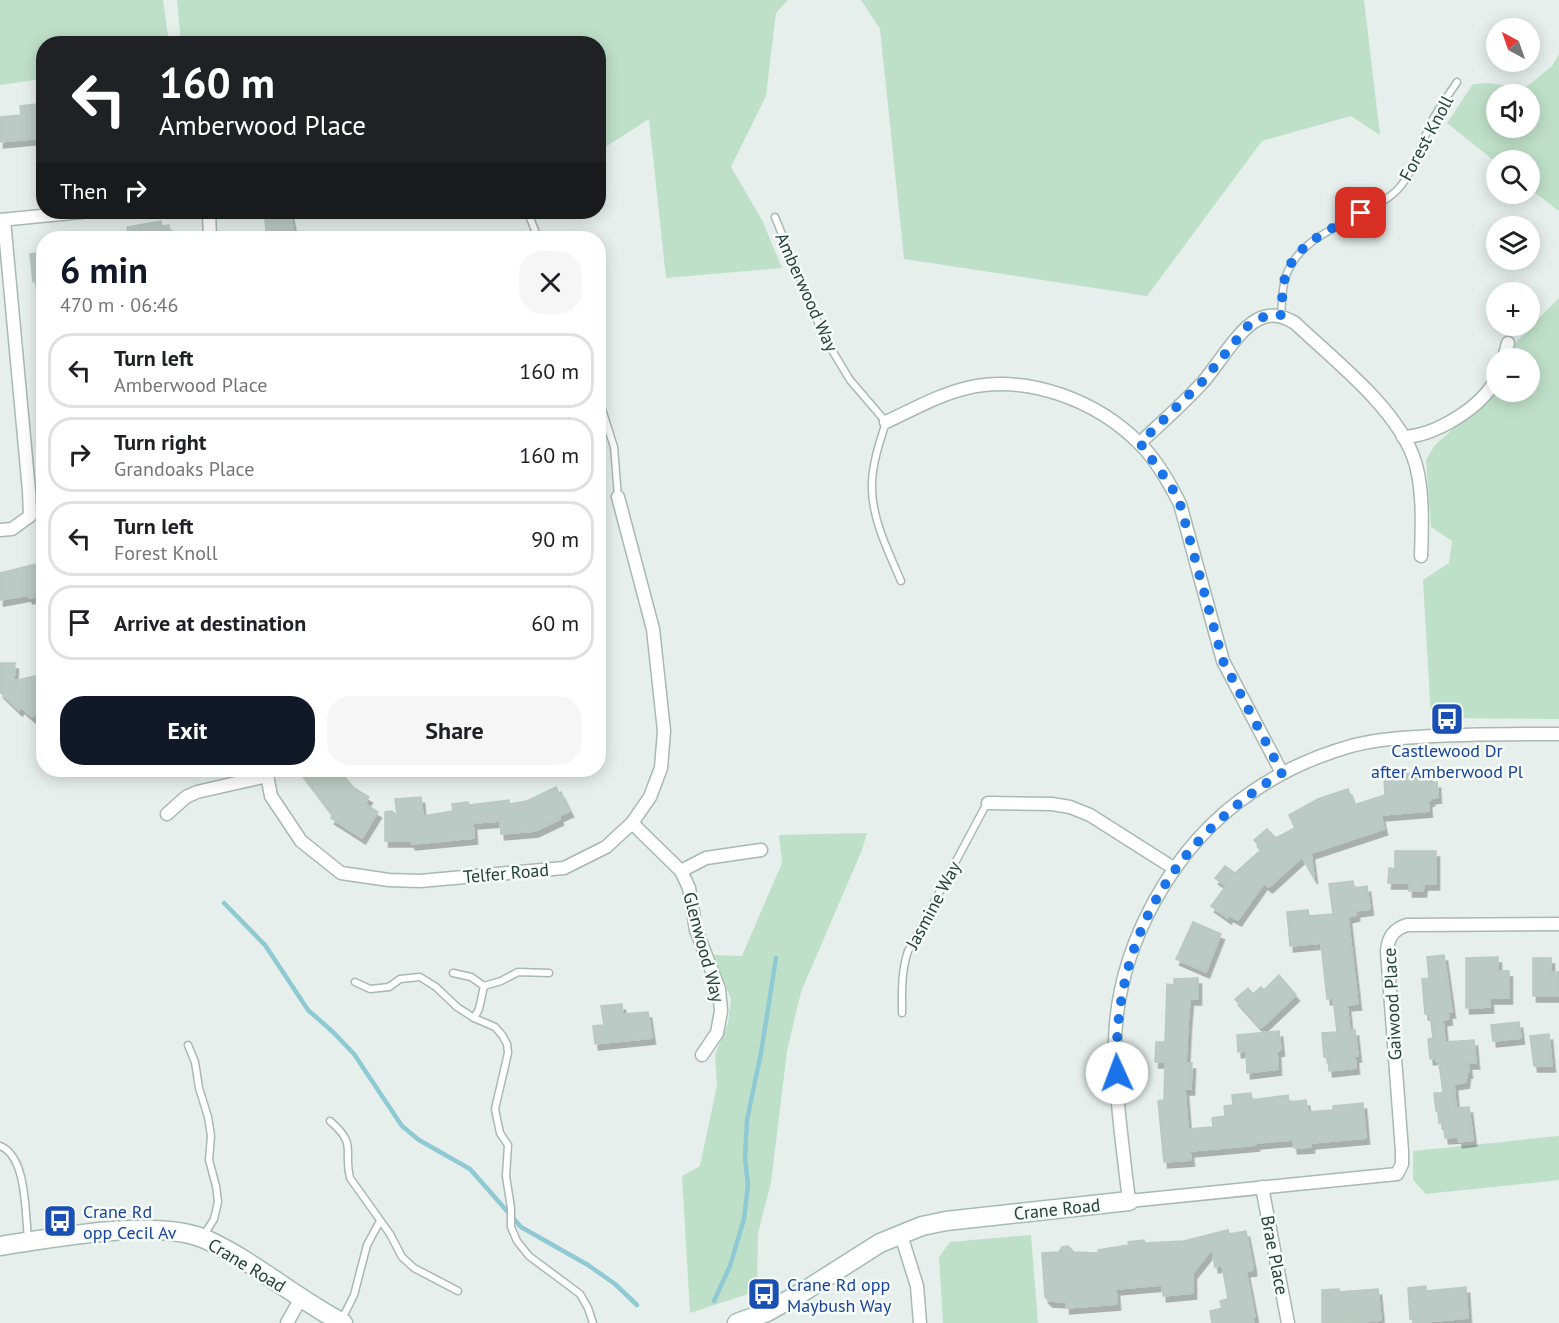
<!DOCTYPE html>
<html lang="en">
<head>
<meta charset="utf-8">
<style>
	:root { --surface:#fff; --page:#f6f6f6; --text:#202124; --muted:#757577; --line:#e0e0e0; --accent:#111827 }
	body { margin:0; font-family:"PT Sans",sans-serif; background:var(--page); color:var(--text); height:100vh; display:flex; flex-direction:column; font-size:22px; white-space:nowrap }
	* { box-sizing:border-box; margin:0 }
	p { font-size:20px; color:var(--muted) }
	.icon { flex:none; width:33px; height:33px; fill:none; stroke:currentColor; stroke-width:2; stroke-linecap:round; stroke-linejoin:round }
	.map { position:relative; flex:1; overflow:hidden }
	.drawer { position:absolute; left:36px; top:231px; width:570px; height:546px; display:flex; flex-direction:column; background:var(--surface); border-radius:24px; box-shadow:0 3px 15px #0003 }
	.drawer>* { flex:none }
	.banner { position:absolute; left:36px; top:36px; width:570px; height:183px; border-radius:24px; box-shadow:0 3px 15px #0003; background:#202124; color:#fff; overflow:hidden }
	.needle { width:39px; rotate:320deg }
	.tools { position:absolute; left:1486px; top:18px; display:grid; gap:12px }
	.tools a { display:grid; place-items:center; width:54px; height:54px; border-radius:50%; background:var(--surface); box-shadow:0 3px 15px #0003; font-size:30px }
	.pin { position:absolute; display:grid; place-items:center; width:51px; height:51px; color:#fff; margin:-26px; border-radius:12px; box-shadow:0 3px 9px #0006 }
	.me { position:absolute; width:66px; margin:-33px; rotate:358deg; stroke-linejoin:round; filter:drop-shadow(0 0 4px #0008) }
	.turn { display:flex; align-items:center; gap:21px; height:126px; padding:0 24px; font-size:27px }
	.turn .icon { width:78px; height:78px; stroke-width:2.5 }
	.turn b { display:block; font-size:42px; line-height:51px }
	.then { display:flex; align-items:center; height:57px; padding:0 24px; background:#0003; gap:12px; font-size:22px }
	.round { display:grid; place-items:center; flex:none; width:63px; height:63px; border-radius:24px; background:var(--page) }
	.summary { display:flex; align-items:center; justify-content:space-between; height:102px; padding:0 24px }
	h1 { font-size:36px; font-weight:700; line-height:45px; color:var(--accent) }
	.button { display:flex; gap:12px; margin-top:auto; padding:12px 24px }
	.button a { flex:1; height:69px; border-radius:24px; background:var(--accent); color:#fff; font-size:24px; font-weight:700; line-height:69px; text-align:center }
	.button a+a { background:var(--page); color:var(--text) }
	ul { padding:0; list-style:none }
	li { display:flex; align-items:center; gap:18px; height:75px; margin:0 12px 9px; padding:0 12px; border:3px solid var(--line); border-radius:24px }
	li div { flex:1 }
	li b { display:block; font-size:22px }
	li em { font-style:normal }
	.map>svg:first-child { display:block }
	.green { fill:#bfe0c8; fill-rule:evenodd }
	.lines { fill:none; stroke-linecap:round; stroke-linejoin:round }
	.stream { stroke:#8ec9d4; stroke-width:4.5 }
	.building { fill:#bbcac4; stroke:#b8c9c2; stroke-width:1.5; filter:url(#shadow) }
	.lane-casing { stroke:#a8b8b2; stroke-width:9 }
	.street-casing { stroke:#a8b8b2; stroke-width:15 }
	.secondary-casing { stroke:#a4bbb3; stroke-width:21 }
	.lane { stroke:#fff; stroke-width:6 }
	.street { stroke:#fff; stroke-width:12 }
	.secondary { stroke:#fff; stroke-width:18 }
	.route { stroke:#1a73e8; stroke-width:10; stroke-dasharray:0 18 }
	.labels { text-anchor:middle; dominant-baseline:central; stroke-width:5; stroke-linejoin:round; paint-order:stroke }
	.street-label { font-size:18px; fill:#24423a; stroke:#f7fbf9 }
	.transit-label { font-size:18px; fill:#164399; stroke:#f7fbf9; text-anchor:start }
</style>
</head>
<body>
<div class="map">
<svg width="1559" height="1323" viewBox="0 0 1559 1323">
	<defs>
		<filter id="shadow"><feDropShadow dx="3.5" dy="6" stdDeviation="0" flood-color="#0004"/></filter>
	</defs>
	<rect width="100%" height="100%" fill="#e6efeb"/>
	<g class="green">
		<path d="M0,0H163L169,43L44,44L43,79L0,85Z"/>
		<path d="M177,0H788L776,13L766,96L731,167L762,220L782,268L666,278L649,119L599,151L598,44H450L449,38L380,44L181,43Z"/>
		<path d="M861,0H1364L1380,135L1351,116L1262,141L1147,296L904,259L880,29Z"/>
		<path d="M1559,54V211L1530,189V160H1497V163L1447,123L1473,84L1488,83L1525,88L1552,66ZM1530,94V128H1497V94Z"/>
		<path d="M1559,298V719L1431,718L1423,580L1449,563L1452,541L1431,527L1426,460L1435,445L1497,390V392H1530V358H1510L1517,341Z"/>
		<path d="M867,833L862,850L801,992L787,1051L771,1183L758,1233L757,1291L690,1313L682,1176L700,1166L717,1085L715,1055L728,1023L731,999L713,955L742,956L782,863L779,835Z"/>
		<path d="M1559,1136V1180L1426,1194L1413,1180V1151Z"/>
		<path d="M1031,1235L1038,1323H943L939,1257L950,1242Z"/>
	</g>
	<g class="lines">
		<g class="stream">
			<path d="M224,903L265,945L308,1010L333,1032L354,1054L402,1126L419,1140L470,1169L521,1227L588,1265L615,1284L637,1305"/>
			<path d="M714,1301L730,1266L744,1219L748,1185L745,1158L747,1120L761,1053L776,958"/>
		</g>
	</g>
	<g class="building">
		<path d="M37,104L41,138L0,142V117L21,115L20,106Z"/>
		<path d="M264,212H290L295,238H267Z"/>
		<path d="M161,221L162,226L169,225L171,238H129L127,227Z"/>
		<path d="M44,252V281L33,282L30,254Z"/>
		<path d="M44,562V594L29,598L28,595L0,600V573Z"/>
		<path d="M0,663H15L14,681L44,674V722L35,714L32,717L21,707L19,710L0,692Z"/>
		<path d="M299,770H339L354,788L369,797L365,804L378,812L362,838L331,818L333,815Z"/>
		<path d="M1418,772L1419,776L1429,775V783L1437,782L1438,797L1431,798V800L1428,801L1429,811L1381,815L1384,829L1311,853L1314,878L1302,857L1269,887L1264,883L1238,920L1229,915L1228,918L1211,906L1226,886L1215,878L1225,866L1235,873L1262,849L1254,840L1267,829L1276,838L1295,828L1289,815L1318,799L1348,789L1354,805L1385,795L1384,779L1407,777V774Z"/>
		<path d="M556,787L559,793L561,792L570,811L559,816L560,819L535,831L501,834L500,821L473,823L474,838L412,844L411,841H385V812L392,811L397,815L395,799L421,797L423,816L453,811L452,804L468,802L469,805L509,800V804L527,801Z"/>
		<path d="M1395,851H1436V884H1424L1423,891H1409V883H1388L1389,868L1395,869Z"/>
		<path d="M1353,881L1354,888L1367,886L1370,909L1356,911V915L1348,917L1358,1004L1347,1005L1350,1031L1355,1030L1358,1056H1355L1356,1068L1329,1071L1328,1057H1324L1322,1033L1337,1032L1333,998L1327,999L1321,943L1290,946L1287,912L1308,910L1309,916L1333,914L1329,884Z"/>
		<path d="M1193,922L1221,934L1206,972L1176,959Z"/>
		<path d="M1444,955L1452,1012H1448L1449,1019L1443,1020L1445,1042L1474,1040L1476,1063H1468L1469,1072H1467L1466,1082L1454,1084L1456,1108L1469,1107L1473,1140L1459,1142L1458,1137L1445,1138L1443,1122L1439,1123L1438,1111H1436L1434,1093H1443L1439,1062H1436V1058L1430,1059L1428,1039L1433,1038L1430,1014H1425L1422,979L1429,978L1427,957Z"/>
		<path d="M1498,957V971H1509V998H1490V1007L1466,1008V958Z"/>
		<path d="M1533,958H1551V972H1559V996H1533Z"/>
		<path d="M1279,975L1296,995L1261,1028L1235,999L1248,988L1253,994L1261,987L1264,990Z"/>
		<path d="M1198,978V999H1190L1188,1023L1186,1063H1192L1191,1089H1185L1188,1129L1213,1127L1212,1118L1225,1116L1224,1106L1233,1105L1232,1095L1251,1093L1252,1100L1288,1095L1289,1102L1306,1100L1308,1112L1333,1110V1106L1363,1103L1366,1138L1311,1143V1147L1294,1148L1293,1140L1256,1143V1145L1190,1151L1191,1160L1164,1162L1158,1101L1164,1100L1165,1062H1155L1156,1042H1165L1167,984L1174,985V979Z"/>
		<path d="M622,1004L623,1014L648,1012L652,1038L595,1044L593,1026L604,1025L601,1006Z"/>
		<path d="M1519,1022L1521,1038L1493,1041L1491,1025Z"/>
		<path d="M1279,1031L1281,1050L1277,1051L1278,1069L1247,1073L1246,1051L1238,1052L1237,1035Z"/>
		<path d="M1549,1034L1552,1066H1534L1530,1036Z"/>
		<path d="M1228,1230L1229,1234L1246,1231L1253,1266V1270L1246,1271L1255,1317H1252L1254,1323H1212L1210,1311L1222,1308L1220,1301L1228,1299L1222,1265L1215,1267L1212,1249L1193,1273V1293L1163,1296L1162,1285L1116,1289L1117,1304L1066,1308V1302L1049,1301L1045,1297L1042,1253L1059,1252L1062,1247L1068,1246L1074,1252L1098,1253V1250L1129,1245L1128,1242L1144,1240L1145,1243L1184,1241Z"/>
		<path d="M1426,1286V1291L1466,1287L1468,1318L1413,1323V1319H1410L1408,1288Z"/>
		<path d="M1339,1289V1292L1378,1289L1381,1320L1351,1323L1322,1322V1290Z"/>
	</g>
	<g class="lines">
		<defs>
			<g id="lane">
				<path d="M528,213L538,238"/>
				<path d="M775,217L824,337L850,380L886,422C880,441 873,461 872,482C870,515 888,551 901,581"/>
				<path d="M1281,315C1282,303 1282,290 1285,279C1296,241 1336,228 1367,210C1380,203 1394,196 1403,183C1416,166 1421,144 1430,125C1437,110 1448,96 1457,82"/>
				<path d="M598,397L614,447L618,497"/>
				<path d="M453,973L471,977L484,986L501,981L518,972L549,973"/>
				<path d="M355,982L370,989L389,987L400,979L420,977L436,987L457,1007L474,1018L495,1027L502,1035L507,1044L508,1053L495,1109L500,1133L508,1145L506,1176L511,1208V1227L517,1241L529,1256L580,1294L588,1308L593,1323"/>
				<path d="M902,1013C902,992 901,972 908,951L987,803"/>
				<path d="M474,1018L479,1009L484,986"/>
				<path d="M188,1045L195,1062L199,1088L208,1117L211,1136L209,1160L216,1186L218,1202L214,1219L204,1235"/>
				<path d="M330,1121C358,1145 343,1150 350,1178L390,1234L402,1257L414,1268L458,1291"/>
				<path d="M0,1146C27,1156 25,1213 28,1238"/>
				<path d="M342,1319L354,1295L367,1245L380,1221"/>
			</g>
			<g id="street">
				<path d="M209,212L210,238"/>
				<path d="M0,220L82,212"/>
				<path d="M1504,358L1508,343"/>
				<path d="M886,422C912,410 938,395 967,388C1027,374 1096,400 1139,443C1155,458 1170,484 1180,504L1223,661L1282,773"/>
				<path d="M1403,437C1435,436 1483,407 1497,377"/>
				<path d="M1140,443C1161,423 1183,404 1203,382C1218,365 1238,330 1257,320C1271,312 1283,316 1295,323C1334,360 1394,406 1413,456C1424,484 1422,527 1421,556"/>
				<path d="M0,530L12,529L30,516L29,491L4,220"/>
				<path d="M1559,734C1512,734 1465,734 1418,737C1396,738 1373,740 1351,746C1316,756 1282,771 1252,792C1173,845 1117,946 1115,1042C1115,1095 1123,1149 1129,1201L1397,1174L1402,1164V1151L1387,951C1388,937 1394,929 1407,925L1559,924"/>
				<path d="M266,770L271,796L301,841L341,873L389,880L420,881L564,868L606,847L632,823L650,797L661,768L664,731L653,629L618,497"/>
				<path d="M988,803L1052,804L1070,807L1090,815L1175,869"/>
				<path d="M167,814L186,797L197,792L267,776"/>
				<path d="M632,823L681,871L689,888L696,930L719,989L721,1011L717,1033L702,1055"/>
				<path d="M681,871L706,858L761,850"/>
				<path d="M1262,1187L1288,1323"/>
				<path d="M901,1235L917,1286L920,1323"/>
				<path d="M287,1323L301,1298"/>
			</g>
			<g id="secondary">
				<path d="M0,1246C54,1238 156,1218 205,1239C254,1261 295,1298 343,1323"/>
				<path d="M737,1323L767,1312L806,1290L880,1243L922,1226L946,1221L1129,1201"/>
			</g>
		</defs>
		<use href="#lane" class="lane-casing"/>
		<use href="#street" class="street-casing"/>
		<use href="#secondary" class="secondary-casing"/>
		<use href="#lane" class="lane"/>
		<use href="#street" class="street"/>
		<use href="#secondary" class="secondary"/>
	</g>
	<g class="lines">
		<path class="route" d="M1117,1073C1112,942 1171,842 1282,773L1223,661L1180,504L1171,486L1140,443L1202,382L1248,326L1258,319L1269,315H1281C1282,304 1282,293 1284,282C1291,245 1331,229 1361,213"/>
	</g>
	<defs>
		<symbol id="bus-square" viewBox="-11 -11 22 22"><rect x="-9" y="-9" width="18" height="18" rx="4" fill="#1a4fb4" stroke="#f7fbf9"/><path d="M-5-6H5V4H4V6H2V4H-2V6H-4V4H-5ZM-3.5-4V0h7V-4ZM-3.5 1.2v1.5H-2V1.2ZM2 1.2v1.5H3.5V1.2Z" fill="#fff"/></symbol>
	</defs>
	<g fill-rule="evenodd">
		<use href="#bus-square" x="1428" y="700" width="38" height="38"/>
		<use href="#bus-square" x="41" y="1202" width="38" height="38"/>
		<use href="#bus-square" x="745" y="1275" width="38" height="38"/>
	</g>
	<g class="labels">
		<g class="street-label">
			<text transform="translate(1426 138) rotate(-62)">Forest Knoll</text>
			<text transform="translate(807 292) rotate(66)">Amberwood Way</text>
			<text transform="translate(506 873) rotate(-5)">Telfer Road</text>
			<text transform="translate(933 905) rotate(-62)">Jasmine Way</text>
			<text transform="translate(704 947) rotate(75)">Glenwood Way</text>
			<text transform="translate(1392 1004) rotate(-93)">Gaiwood Place</text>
			<text transform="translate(1057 1209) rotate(-6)">Crane Road</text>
			<text transform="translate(1275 1255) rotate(79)">Brae Place</text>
			<text transform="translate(247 1265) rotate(31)">Crane Road</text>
		</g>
		<g class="transit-label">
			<text x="1447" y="750" text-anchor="middle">Castlewood Dr<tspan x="1447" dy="21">after Amberwood Pl</tspan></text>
			<text x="83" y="1211">Crane Rd<tspan x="83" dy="21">opp Cecil Av</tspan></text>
			<text x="787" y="1284">Crane Rd opp<tspan x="787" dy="21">Maybush Way</tspan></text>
		</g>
	</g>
</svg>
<div class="tools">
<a><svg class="needle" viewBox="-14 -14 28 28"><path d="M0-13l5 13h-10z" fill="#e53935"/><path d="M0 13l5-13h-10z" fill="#757577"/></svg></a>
<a><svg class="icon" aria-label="sound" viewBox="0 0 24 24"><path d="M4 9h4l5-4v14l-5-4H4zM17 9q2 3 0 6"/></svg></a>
<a><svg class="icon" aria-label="search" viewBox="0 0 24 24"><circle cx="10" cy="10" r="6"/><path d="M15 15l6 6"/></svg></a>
<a><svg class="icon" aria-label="layers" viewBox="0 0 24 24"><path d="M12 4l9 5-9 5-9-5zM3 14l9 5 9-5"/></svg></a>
<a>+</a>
<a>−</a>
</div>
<div class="pin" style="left:1361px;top:213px;background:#d93025"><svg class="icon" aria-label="arrive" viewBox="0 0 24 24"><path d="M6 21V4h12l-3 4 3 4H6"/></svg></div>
<svg class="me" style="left:1117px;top:1073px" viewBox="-20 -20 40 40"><circle r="19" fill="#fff"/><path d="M0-13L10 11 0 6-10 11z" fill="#1a73e8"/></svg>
<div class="banner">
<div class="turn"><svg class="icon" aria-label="left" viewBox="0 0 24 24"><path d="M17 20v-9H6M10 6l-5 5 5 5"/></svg><div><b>160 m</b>Amberwood Place</div></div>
<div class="then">Then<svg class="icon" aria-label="right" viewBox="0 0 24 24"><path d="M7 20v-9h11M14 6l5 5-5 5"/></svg></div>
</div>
<section class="drawer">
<div class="summary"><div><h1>6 min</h1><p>470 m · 06:46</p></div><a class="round"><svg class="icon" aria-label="close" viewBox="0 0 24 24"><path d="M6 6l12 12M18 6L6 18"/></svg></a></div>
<ul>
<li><svg class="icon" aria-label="left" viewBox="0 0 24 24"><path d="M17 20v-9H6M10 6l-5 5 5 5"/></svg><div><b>Turn left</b><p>Amberwood Place</p></div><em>160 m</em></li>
<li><svg class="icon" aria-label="right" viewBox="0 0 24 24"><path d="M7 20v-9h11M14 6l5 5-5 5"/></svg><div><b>Turn right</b><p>Grandoaks Place</p></div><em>160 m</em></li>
<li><svg class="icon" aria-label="left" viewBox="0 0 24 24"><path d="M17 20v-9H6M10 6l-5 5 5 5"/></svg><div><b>Turn left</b><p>Forest Knoll</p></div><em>90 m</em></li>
<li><svg class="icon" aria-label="arrive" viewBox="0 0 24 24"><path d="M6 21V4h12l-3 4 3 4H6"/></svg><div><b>Arrive at destination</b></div><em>60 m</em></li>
</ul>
<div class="button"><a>Exit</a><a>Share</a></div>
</section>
</div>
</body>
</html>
